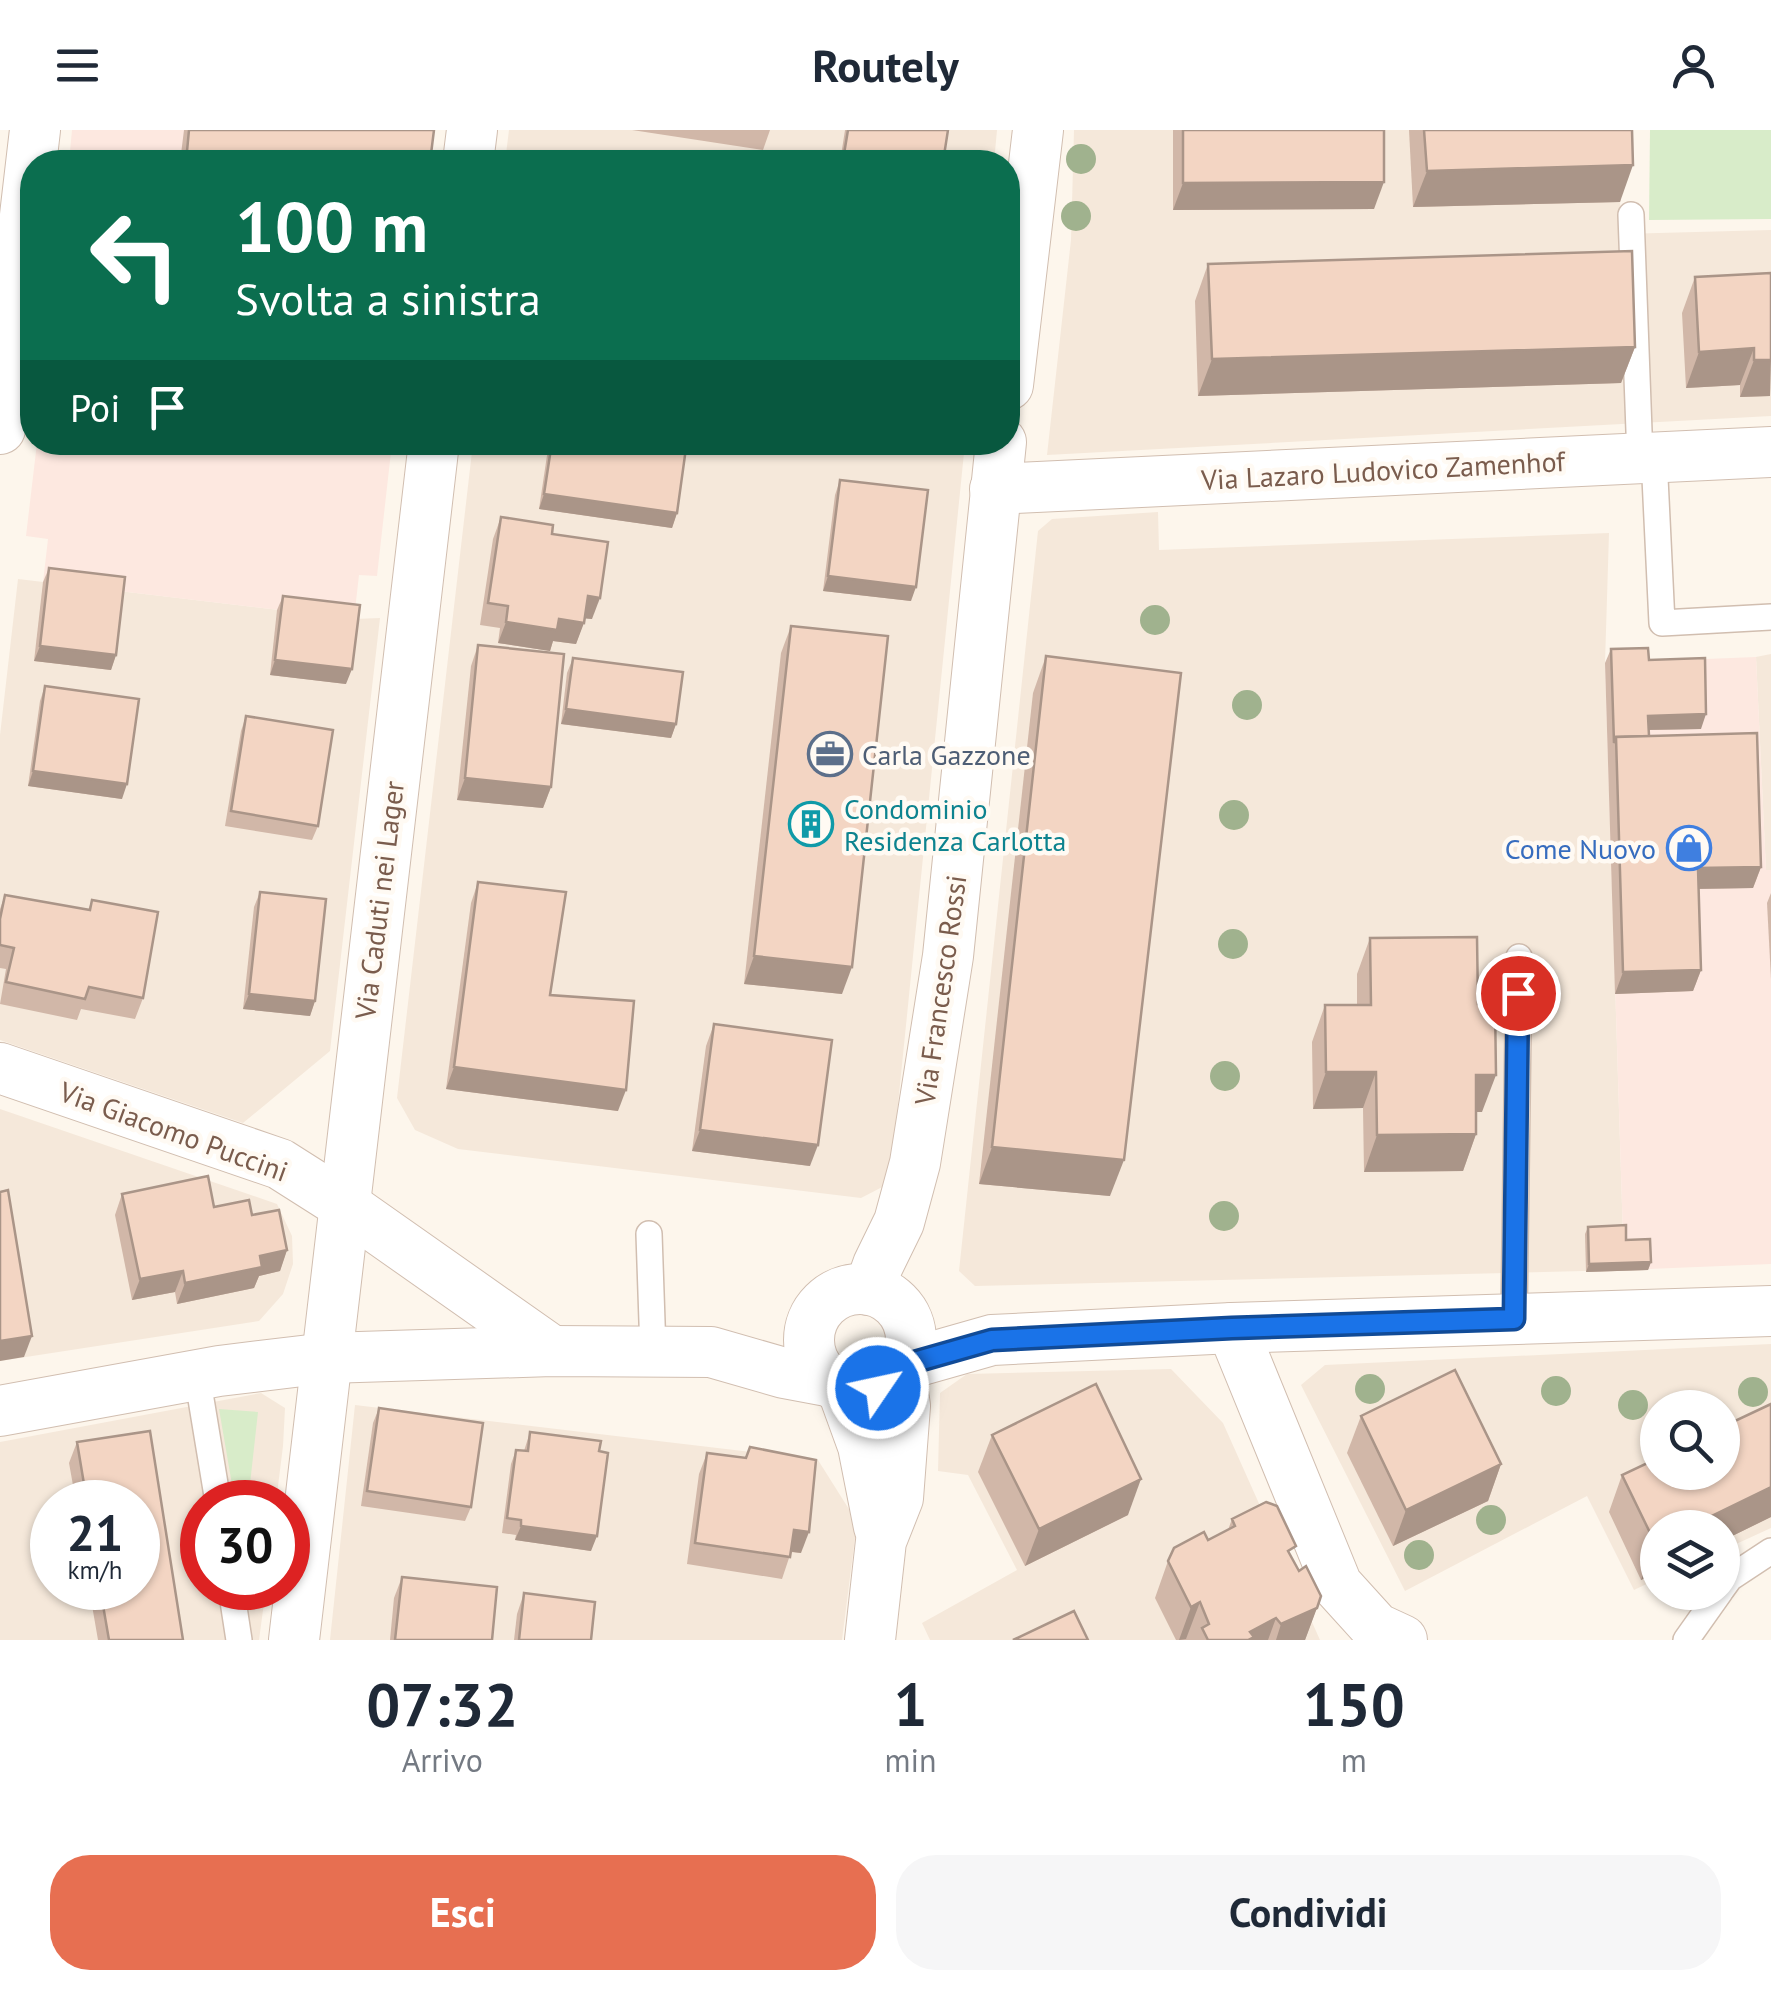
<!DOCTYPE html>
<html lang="it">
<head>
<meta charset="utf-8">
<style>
	:root { --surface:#fff; --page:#f6f6f7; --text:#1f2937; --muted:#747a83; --accent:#e76f51 }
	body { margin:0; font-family:"PT Sans",sans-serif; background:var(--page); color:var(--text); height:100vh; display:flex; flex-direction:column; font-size:38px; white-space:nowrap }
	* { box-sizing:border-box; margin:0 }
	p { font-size:32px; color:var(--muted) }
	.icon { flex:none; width:55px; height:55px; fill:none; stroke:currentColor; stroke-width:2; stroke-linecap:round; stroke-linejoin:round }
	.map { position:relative; height:1510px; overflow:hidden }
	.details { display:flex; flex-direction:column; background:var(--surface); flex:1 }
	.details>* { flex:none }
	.hud { position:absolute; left:20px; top:20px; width:1000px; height:305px; border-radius:40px; box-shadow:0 2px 8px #0004; background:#0b6e4f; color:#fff; overflow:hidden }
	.buttons { position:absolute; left:1640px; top:1260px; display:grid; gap:20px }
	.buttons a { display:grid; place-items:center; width:100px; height:100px; border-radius:50%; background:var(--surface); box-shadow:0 2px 8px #0004; font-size:50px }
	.speed { position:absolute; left:30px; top:1350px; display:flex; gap:20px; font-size:50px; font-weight:700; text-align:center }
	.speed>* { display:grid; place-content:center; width:130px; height:130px; border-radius:50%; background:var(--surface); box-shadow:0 2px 8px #0004; line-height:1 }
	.speed small { font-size:25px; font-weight:400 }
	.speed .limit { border:15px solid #d22; background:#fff; color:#111 }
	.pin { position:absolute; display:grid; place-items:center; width:85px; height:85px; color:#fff; margin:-42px; border:5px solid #fff; border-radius:50%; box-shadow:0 2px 10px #0007 }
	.me { position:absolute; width:110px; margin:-55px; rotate:56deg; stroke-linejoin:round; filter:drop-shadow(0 0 8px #0008) }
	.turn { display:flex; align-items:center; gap:35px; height:210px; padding:0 50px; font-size:45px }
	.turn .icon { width:130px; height:130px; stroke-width:2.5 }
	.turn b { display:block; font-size:70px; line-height:85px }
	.then { display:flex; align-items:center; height:95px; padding:0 50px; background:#0003; gap:20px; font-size:38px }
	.eta { display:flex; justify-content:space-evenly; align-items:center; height:170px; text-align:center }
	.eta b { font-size:60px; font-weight:700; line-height:70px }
	.primary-button { display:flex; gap:20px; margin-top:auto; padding:20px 50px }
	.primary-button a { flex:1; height:115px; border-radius:40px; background:var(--accent); color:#fff; font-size:40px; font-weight:700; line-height:115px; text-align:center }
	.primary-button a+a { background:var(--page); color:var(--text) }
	header { display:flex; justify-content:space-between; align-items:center; height:130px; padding:0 50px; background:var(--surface); font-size:45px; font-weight:700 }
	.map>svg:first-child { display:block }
	.residential { fill:#f5e8da; fill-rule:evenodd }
	.commercial { fill:#fde8e0 }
	.green { fill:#d8ecc9 }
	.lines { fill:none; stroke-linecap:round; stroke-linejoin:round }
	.service-casing { stroke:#d1beb0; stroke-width:28 }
	.minor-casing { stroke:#d1beb0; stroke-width:52 }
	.service { stroke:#fff; stroke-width:25 }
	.minor { stroke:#fff; stroke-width:50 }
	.tree { fill:#a0b28e }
	.wall { fill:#d1b7a8 }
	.shaded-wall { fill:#aa9588 }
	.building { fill:#f3d5c3; stroke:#aa9588; stroke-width:2.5 }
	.route-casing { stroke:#114b97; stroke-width:25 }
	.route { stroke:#1a73e8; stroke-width:18 }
	.labels { text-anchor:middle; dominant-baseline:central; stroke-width:9; stroke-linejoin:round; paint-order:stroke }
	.street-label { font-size:28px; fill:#7a5c4d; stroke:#fffaf3 }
	.service-label { font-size:28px; fill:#4e5e75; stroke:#fffaf3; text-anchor:start }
	.culture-label { font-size:28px; fill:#0d838f; stroke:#fffaf3; text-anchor:start }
	.shop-label { font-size:28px; fill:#366cbe; stroke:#fffaf3; text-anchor:end }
</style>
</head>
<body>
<header><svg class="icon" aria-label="menu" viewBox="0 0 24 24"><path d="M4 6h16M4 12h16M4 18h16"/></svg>Routely<svg class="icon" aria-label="person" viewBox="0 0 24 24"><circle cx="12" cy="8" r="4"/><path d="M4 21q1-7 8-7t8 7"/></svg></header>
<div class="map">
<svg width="1771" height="1510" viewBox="0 0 1771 1510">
	<rect width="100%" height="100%" fill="#fdf6ec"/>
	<g class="residential">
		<path d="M509,0H997L994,32H505Z"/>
		<path d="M1074,0H1618L1621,104L1771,100V286L1047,325L1071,110Z"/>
		<path d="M473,313H965L890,1053L861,1068L458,1019L415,1000L397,968Z"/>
		<path d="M1158,382L1159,420L1609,403L1605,533L1624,1140L975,1156L959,1141L1038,401L1052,389Z"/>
		<path d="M18,449L354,489L380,488L330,921L243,993L0,910V605Z"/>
		<path d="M1771,524V740H1766L1756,527Z"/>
		<path d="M0,979L277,1074L292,1106L293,1134L283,1164L259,1191L0,1231Z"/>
		<path d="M1771,1214V1398L1723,1420L1722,1398H1658L1657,1449L1634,1460L1587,1366L1405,1461L1301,1255L1325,1235ZM1658,1278H1722V1342H1658Z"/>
		<path d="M1171,1239L1223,1293L1320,1510H930L922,1493L1017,1440L968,1345L938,1341L940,1263L967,1244Z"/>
		<path d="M261,1263L285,1278L283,1316L276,1372H202V1458H266L259,1510H0V1312ZM52,1372H138V1458H52Z"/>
		<path d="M355,1275L818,1330L857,1392L842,1510H330Z"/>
	</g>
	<g class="commercial">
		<path d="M72,0H429L425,32H69Z"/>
		<path d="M37,313H392L377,446L359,445L354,489L43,452L48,409L26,406Z"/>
		<path d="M1756,527L1766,740H1771V1134L1624,1140L1605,533Z"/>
	</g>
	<g class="green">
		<path d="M1650,0H1771V89L1649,90Z"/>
		<path d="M219,1279L258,1282L248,1372H235Z"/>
	</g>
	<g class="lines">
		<defs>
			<g id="service">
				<path d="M1631,85L1640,328"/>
				<path d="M1654,327L1662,493L1771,487"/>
				<path d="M649,1104L653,1221"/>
				<path d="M1514,1189L1519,827"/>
				<path d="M197,1245L218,1372"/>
				<path d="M231,1458L239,1510"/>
				<path d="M1722,1459L1730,1448L1771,1421"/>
				<path d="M1686,1510L1720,1462"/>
			</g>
			<g id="minor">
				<path d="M468,32L472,0"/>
				<path d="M1008,255L1038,0"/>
				<path d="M0,299L35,0"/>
				<path d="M995,359L1771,322"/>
				<path d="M0,938L280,1034L343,1074L552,1221"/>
				<circle cx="860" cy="1210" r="51"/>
				<path d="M869,1160L878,1135L899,1092L915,1033L948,826L1001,312"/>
				<path d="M1232,1198L1337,1455L1376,1498L1402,1510"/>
				<path d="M904,1235L992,1210L1232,1198L1771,1181"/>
				<path d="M842,1258L863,1316L879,1397"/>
				<path d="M0,1281L219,1241L327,1228L552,1221L711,1222L784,1243L832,1252"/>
				<path d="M294,1510L434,312"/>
				<path d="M870,1510L881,1411L898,1368L905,1276L900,1242"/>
			</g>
		</defs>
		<use href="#service" class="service-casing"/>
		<use href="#minor" class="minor-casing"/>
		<use href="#service" class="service"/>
		<use href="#minor" class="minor"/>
	</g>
	<g class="tree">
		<circle cx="1081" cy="29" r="15"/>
		<circle cx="1076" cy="86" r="15"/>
		<circle cx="1155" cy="490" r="15"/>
		<circle cx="1247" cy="575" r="15"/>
		<circle cx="1234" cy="685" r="15"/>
		<circle cx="1233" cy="814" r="15"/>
		<circle cx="1225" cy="946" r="15"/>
		<circle cx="1224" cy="1086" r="15"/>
		<circle cx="1370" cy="1259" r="15"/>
		<circle cx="1556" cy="1261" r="15"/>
		<circle cx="1753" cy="1262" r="15"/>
		<circle cx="1633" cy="1275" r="15"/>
		<circle cx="1491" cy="1390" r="15"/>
		<circle cx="1419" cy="1425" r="15"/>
	</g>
	<g class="wall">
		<path d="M184,0H434L430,32H180Z"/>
		<path d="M632,0H770L763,20Z"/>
		<path d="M845,0H948L943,32H840Z"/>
		<path d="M1173,0H1384L1374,79L1173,80Z"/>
		<path d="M1409,0H1632L1620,72L1413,77Z"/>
		<path d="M1208,134L1635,217L1621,253L1198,266L1195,171Z"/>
		<path d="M1771,143L1770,266L1740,267V255L1686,258L1682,183L1695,147Z"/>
		<path d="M549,312H648L677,383L672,398L539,379Z"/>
		<path d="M840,350L911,471L823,461L835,365Z"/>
		<path d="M501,387L552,404L592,489L585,488L576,514L553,511L550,521L498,513L500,498L480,495L493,409Z"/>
		<path d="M49,438L116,525L111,540L34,531L43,452Z"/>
		<path d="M283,466L346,554L270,545L277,480Z"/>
		<path d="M791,496L842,864L744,854L781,523Z"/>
		<path d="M478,515L551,657L543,678L457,670L471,536Z"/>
		<path d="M1611,519L1649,530L1701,599L1649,600V606L1761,737L1753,758L1698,759L1701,840L1693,861L1615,864L1605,533Z"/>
		<path d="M1046,526L1110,1066L979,1054L1033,563Z"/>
		<path d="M573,528L676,594L671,608L561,594L567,543Z"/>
		<path d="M45,556L122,669L28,656L40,571Z"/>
		<path d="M246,586L318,696L312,710L225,696L241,601Z"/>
		<path d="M478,752L550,865L618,981L446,959L471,773Z"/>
		<path d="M260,762L315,871L310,886L243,879L254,777Z"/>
		<path d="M1771,763V849L1767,773Z"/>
		<path d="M5,765L88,780L92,770L143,868L135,889L81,879L77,890L0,874L6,839L0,838V779Z"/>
		<path d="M1370,808L1478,874L1482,982H1476V1004L1463,1041L1364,1042L1363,978L1313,979L1312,912L1325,875H1357V844Z"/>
		<path d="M714,894L810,1036L692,1021L706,916Z"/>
		<path d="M122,1064L214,1077L252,1085L287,1120L280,1141L259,1146L254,1158L177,1174L175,1162L132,1170L115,1085Z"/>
		<path d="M1588,1097L1651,1132L1648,1140L1586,1142L1585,1104Z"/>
		<path d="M379,1278L471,1377L465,1391L361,1376L373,1293Z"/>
		<path d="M1361,1286L1501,1334L1488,1371L1393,1416L1347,1323Z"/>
		<path d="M150,1301L183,1510H98L89,1458H138V1372H76L69,1333L77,1312Z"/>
		<path d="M530,1302L599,1321L591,1421L515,1410L516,1405L502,1403L511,1334L516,1320L524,1321Z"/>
		<path d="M992,1305L1128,1385L1025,1436L978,1342Z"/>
		<path d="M707,1323L801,1423L791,1422L782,1449L687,1434L699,1344Z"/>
		<path d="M1622,1345L1771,1387L1722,1411V1398H1658V1442L1641,1450L1609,1382Z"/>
		<path d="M1232,1389L1292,1428L1299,1441L1321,1466L1305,1510H1176L1155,1468L1168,1431L1228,1400Z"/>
		<path d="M402,1447L492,1510H390L394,1468Z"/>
		<path d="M524,1463L591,1510H514L517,1484Z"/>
	</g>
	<g class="shaded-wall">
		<path d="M1633,35L1620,72L1413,77L1427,41Z"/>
		<path d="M1384,52L1374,79L1173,80L1183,53Z"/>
		<path d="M1635,217L1621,253L1198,266L1212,229Z"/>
		<path d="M1754,218L1740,255L1686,258L1699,222Z"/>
		<path d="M1754,230H1771L1770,266L1740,267Z"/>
		<path d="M544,364L677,383L672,398L539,379Z"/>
		<path d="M828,446L916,457L911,471L823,461Z"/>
		<path d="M588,466L600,468L592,489L580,488Z"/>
		<path d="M559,489L584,493L576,514L553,511L550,521L498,513L506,492Z"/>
		<path d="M40,516L116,525L111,540L34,531Z"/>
		<path d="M275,530L352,539L346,554L270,545Z"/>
		<path d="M566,579L676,594L671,608L561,594Z"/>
		<path d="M1706,584L1701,599L1643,600L1648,586Z"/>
		<path d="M33,641L127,654L122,669L28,656Z"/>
		<path d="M465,648L551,657L543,678L457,670Z"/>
		<path d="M1761,737L1753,758L1690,759L1698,738Z"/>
		<path d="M754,826L852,837L842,864L744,854Z"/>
		<path d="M1701,840L1693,861L1615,864L1623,842Z"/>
		<path d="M249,864L315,871L310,886L243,879Z"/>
		<path d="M454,937L626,960L618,981L446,959Z"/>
		<path d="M1326,942H1376L1363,978L1313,979Z"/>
		<path d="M1476,945H1496L1482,982H1462Z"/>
		<path d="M700,1000L818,1015L810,1036L692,1021Z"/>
		<path d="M1476,1004L1463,1041L1364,1042L1377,1005Z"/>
		<path d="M992,1017L1124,1030L1110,1066L979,1054Z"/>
		<path d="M287,1120L280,1141L259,1146L254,1158L177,1174L185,1153L260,1126Z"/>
		<path d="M1651,1132L1648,1140L1586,1142L1589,1134Z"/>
		<path d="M183,1141L175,1162L132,1170L140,1149Z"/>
		<path d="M32,1206L24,1227L0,1231V1211Z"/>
		<path d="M1501,1334L1488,1371L1393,1416L1406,1380Z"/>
		<path d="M1141,1349L1128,1385L1025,1436L1039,1399Z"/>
		<path d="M1771,1357V1387L1722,1411V1398H1687Z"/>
		<path d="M521,1396L597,1406L591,1421L515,1410Z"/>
		<path d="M794,1400L809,1402L801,1423L786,1421Z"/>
		<path d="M1658,1412V1442L1641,1450L1655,1413Z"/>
		<path d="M1200,1472L1186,1509L1179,1510L1191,1477Z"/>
		<path d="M1317,1478L1305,1510H1276L1281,1494Z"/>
		<path d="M1276,1488L1268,1510H1247L1250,1502Z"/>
	</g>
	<g class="building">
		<path d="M189,0H434L430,32H186Z"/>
		<path d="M848,0H948L943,32H901L844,24Z"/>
		<path d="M1183,0H1384V52L1183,53Z"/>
		<path d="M1424,0H1632L1633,35L1427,41Z"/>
		<path d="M1632,121L1635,217L1212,229L1208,134Z"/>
		<path d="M1771,143V230H1754V218L1699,222L1695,147Z"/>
		<path d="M552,312H648L686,318L677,383L544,364Z"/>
		<path d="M840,350L928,360L916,457L828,446Z"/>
		<path d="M501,387L553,395L552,404L608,412L600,468L588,466L584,493L559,489L557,500L506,492L508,476L488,473Z"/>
		<path d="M49,438L125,447L116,525L40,516Z"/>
		<path d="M283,466L360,475L352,539L275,530Z"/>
		<path d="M791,496L888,506L852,837L754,826Z"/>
		<path d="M478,515L564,524L551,657L465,648Z"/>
		<path d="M1648,518L1649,530L1705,528L1706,584L1648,586L1649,606L1616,607L1614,613L1611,519Z"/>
		<path d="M1046,526L1181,543L1124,1030L992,1017Z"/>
		<path d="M573,528L683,542L676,594L566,579Z"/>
		<path d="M45,556L139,569L127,654L33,641Z"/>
		<path d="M246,586L333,600L318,696L231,681Z"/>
		<path d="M1757,603L1761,737L1698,738L1701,840L1623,842L1616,607Z"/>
		<path d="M478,752L566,762L550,865L634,871L626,960L454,937Z"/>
		<path d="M260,762L326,769L315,871L249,864Z"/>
		<path d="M5,765L90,780L92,770L158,782L143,868L89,857L85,869L6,852L14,818L0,815V789Z"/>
		<path d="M1477,807L1478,874H1495L1496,945H1476V1004L1377,1005L1376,942H1326L1325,875H1371L1370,808Z"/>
		<path d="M714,894L832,910L818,1015L700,1000Z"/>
		<path d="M208,1046L214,1077L249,1070L252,1085L279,1080L287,1120L260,1126L262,1137L185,1153L183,1141L140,1149L122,1064Z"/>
		<path d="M8,1060L32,1206L0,1211V1062Z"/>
		<path d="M1626,1095V1110L1650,1109L1651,1132L1589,1134L1588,1097Z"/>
		<path d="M1455,1240L1501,1334L1406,1380L1361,1286Z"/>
		<path d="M1096,1254L1141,1349L1039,1399L992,1305Z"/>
		<path d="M1771,1274V1357L1687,1398H1658V1412L1655,1413L1622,1345L1658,1328V1342H1722V1297Z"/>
		<path d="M379,1278L483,1293L471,1377L367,1361Z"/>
		<path d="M150,1301L183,1510H109L100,1458H138V1372H87L77,1312Z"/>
		<path d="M530,1302L601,1311L599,1321L608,1323L597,1406L521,1396V1390L507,1388L516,1320L528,1321Z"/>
		<path d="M750,1317L816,1330L809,1402L794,1400L790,1427L695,1413L707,1323L746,1328Z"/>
		<path d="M1266,1372L1277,1376L1296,1416L1288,1421L1299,1441L1306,1436L1321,1466L1317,1478L1281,1494L1276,1488L1250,1502L1254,1507L1248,1510H1208L1202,1498L1209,1494L1200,1472L1191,1477L1168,1431L1174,1418L1204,1402L1208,1410L1235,1396L1232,1389Z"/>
		<path d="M402,1447L497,1457L492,1510H395Z"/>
		<path d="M524,1463L595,1472L591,1510H519Z"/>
		<path d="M1074,1481L1088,1510H1013Z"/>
	</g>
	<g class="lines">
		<defs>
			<path id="route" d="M878,1258L890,1252L904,1235L992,1210L1232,1198L1514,1189L1518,863"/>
		</defs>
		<use href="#route" class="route-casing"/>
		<use href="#route" class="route"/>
	</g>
	<defs>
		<symbol id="office-ring" viewBox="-11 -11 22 22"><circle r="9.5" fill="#fffaf3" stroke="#5c6f8a" stroke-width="1.5"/><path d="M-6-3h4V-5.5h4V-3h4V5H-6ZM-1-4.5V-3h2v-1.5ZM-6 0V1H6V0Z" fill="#5c6f8a"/></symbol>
		<symbol id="building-ring" viewBox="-11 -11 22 22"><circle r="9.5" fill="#fffaf3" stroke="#0f9aa8" stroke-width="1.5"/><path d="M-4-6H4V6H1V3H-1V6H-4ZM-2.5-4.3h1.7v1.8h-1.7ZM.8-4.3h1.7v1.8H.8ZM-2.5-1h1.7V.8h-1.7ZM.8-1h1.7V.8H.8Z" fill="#0f9aa8"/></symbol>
		<symbol id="shop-ring" viewBox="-11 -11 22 22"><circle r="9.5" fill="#fffaf3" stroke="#3f7fe0" stroke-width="1.5"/><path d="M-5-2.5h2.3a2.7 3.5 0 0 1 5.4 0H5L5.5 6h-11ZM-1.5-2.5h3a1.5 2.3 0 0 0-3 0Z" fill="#3f7fe0"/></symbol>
	</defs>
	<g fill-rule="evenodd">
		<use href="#office-ring" x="805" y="599" width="50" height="50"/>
		<use href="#building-ring" x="786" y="669" width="50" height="50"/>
		<use href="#shop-ring" x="1664" y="693" width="50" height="50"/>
	</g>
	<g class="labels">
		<g class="street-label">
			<text transform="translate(1383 340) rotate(-3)">Via Lazaro Ludovico Zamenhof</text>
			<text transform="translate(379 770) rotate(-83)">Via Caduti nei Lager</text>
			<text transform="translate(940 860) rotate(-82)">Via Francesco Rossi</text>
			<text transform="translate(174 1001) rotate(20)">Via Giacomo Puccini</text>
		</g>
		<g class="service-label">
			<text x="862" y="624">Carla Gazzone</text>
		</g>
		<g class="culture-label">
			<text x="844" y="678">Condominio<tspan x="844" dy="32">Residenza Carlotta</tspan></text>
		</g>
		<g class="shop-label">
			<text x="1656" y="718">Come Nuovo</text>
		</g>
	</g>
</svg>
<div class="buttons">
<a><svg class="icon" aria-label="search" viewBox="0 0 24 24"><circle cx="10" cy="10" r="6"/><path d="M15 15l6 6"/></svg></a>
<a><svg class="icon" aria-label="layers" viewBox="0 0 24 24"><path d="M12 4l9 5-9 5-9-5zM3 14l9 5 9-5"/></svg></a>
</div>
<div class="speed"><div>21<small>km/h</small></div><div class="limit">30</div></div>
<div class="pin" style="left:1518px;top:863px;background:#d93025"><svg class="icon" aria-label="arrive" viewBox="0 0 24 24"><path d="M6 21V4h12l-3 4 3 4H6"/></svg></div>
<svg class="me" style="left:878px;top:1258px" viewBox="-20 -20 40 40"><circle r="17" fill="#1a73e8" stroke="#fff" stroke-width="3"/><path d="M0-11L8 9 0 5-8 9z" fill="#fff"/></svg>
<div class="hud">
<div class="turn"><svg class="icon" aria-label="left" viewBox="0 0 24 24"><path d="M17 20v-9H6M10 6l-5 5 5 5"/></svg><div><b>100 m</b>Svolta a sinistra</div></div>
<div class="then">Poi<svg class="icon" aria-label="arrive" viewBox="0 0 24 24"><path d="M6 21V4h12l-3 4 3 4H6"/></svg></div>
</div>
</div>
<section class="details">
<div class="eta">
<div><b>07:32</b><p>Arrivo</p></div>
<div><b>1</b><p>min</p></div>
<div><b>150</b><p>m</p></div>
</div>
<div class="primary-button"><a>Esci</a><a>Condividi</a></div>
</section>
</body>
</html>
